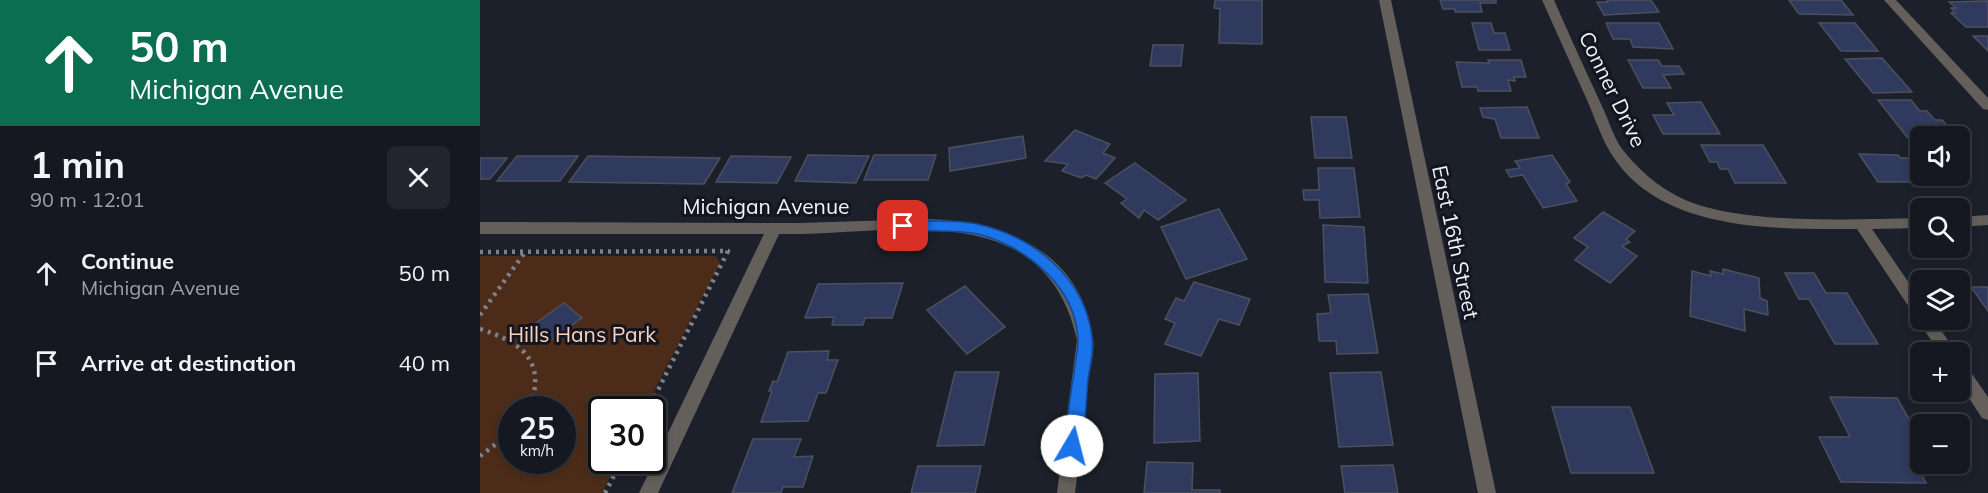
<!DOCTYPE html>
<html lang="en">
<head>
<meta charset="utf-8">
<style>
	:root { --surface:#151820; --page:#22252d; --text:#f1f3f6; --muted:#9da0a5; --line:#34373e }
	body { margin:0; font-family:Mulish,sans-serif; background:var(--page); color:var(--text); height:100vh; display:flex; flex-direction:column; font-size:22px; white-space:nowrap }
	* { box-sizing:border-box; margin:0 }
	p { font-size:20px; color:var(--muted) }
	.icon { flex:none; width:33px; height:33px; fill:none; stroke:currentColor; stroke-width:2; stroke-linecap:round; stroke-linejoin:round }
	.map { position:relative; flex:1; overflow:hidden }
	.sheet { display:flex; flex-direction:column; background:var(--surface); width:480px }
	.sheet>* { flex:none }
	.guide { background:#0b6e4f; color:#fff; overflow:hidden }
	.controls { position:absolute; left:1430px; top:126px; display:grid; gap:12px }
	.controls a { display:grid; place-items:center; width:60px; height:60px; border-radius:9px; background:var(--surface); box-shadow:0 3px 9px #0003,0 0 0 2px var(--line); font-size:30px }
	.speed { position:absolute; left:18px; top:396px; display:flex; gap:12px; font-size:30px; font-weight:700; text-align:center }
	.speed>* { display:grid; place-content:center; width:78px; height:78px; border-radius:50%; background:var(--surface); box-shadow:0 3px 9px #0003,0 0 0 2px var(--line); line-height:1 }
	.speed small { font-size:15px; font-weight:400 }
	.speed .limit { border:3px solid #111; border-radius:9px; background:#fff; color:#111 }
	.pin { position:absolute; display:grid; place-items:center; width:51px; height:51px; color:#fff; margin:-26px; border-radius:12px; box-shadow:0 3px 9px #0006 }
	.me { position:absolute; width:66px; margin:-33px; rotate:8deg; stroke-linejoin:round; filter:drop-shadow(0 0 4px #0008) }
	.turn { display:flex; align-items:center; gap:21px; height:126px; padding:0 30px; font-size:27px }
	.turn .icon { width:78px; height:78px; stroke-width:2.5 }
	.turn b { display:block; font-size:42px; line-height:51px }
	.round { display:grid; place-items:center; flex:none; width:63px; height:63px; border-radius:9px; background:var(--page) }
	.head { display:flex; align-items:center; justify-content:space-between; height:102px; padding:0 30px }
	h1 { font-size:36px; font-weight:700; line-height:45px }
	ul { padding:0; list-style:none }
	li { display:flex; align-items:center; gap:18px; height:90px; padding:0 30px }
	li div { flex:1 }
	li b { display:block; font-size:22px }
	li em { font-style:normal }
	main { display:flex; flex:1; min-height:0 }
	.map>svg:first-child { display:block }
	.green { fill:#4c2c18; fill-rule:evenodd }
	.building { fill:#303a5f; stroke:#4c505d; stroke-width:1.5 }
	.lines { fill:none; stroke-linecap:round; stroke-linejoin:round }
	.path { stroke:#7f828b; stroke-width:4.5; stroke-dasharray:3 5; stroke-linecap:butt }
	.street { fill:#655f5b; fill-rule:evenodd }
	.route { fill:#1a73e8; stroke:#114b97; stroke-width:1.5 }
	.labels { text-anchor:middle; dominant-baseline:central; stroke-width:6; stroke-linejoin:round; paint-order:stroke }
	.street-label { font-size:21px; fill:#f1f3fb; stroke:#131621 }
	.park-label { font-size:21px; fill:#fed3bb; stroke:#131621 }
</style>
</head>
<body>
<main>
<section class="sheet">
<div class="guide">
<div class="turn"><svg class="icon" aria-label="ahead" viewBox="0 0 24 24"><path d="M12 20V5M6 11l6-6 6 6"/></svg><div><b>50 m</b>Michigan Avenue</div></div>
</div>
<div class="head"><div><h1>1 min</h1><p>90 m · 12:01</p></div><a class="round"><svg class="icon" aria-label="close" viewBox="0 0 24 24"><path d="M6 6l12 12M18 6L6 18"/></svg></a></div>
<ul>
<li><svg class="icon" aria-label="ahead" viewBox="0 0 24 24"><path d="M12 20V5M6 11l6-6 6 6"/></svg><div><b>Continue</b><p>Michigan Avenue</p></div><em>50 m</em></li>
<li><svg class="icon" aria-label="arrive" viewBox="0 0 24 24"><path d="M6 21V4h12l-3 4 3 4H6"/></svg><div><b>Arrive at destination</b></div><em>40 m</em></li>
</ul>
</section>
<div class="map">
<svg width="1508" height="493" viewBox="0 0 1508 493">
	<rect width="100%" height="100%" fill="#1c202a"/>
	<path class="green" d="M0,256H236L240,263L165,409L122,410V460L138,461L122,493H0ZM32,410H82V460H32Z"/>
	<g class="building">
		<path d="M735,0H782V44L739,43L740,9L734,8Z"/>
		<path d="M960,0H1016V3H1000L1002,12H975V9H963Z"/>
		<path d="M1127,0H1171L1179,12L1124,15L1117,2H1128Z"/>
		<path d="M1309,0H1361L1373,15L1319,14Z"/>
		<path d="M1508,1V27H1486L1471,13H1475L1471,8H1476L1469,2Z"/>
		<path d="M992,23H1011L1014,33H1025L1030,50H999Z"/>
		<path d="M1126,23H1179L1193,49L1153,47L1150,39H1133Z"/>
		<path d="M1339,23H1375L1398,51H1361Z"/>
		<path d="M1493,36H1508V51Z"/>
		<path d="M673,45H703L701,66H670Z"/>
		<path d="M1402,58L1432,92L1393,93L1365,59Z"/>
		<path d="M1008,60H1041L1046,77H1034L1035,81L1028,80L1031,91H998L997,87H982L976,62L1009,63Z"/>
		<path d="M1148,60H1178L1182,66H1199L1204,74L1183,75L1191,88H1163Z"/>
		<path d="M1398,100H1431L1440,111H1447L1455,120H1462L1477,136L1427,137Z"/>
		<path d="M1221,102L1240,134H1183L1173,115H1194L1187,103Z"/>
		<path d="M1047,107L1059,138H1021L1015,119L1003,117L1000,108Z"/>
		<path d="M831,117H866L872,158H835Z"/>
		<path d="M595,130L630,144L623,153L635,158L616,179L606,175L601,178L582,171L588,164L565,161Z"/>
		<path d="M543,136L546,158L470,171L469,148Z"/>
		<path d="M1221,145H1283L1306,183H1255L1248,169H1240L1237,162H1230Z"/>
		<path d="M1379,154L1418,155L1420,158H1440V176L1460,177H1432L1436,182H1398Z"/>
		<path d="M328,155L389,156L376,183L315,181Z"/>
		<path d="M394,155H456L448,180H384Z"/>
		<path d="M1072,155L1090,182L1086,184L1097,201L1063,208L1043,175L1030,177L1026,170L1040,168L1035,161Z"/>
		<path d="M37,156H98L80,181H17Z"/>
		<path d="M108,156L240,158L224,184L89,182Z"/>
		<path d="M251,156L311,157L297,183L236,182Z"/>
		<path d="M0,158H27L10,179H0Z"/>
		<path d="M655,163L706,200L678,220L664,210L659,218L641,203L647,199L625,183Z"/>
		<path d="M838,168H874L880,217L840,218L839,200H824L823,190H839Z"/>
		<path d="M739,209L767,259L706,279L681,227Z"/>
		<path d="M1123,212L1155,231L1146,239L1150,242L1142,246L1157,256L1130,283L1095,260L1108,247L1094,238Z"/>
		<path d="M843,225L884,227L888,283L845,282Z"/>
		<path d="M1243,269L1279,278L1280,298L1287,301L1288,315L1264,309L1265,331L1210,316L1212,271L1231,276L1230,271L1243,274Z"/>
		<path d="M1305,273H1334L1346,293H1367L1398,344H1355L1329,299H1319Z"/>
		<path d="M714,282L770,299L759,325L739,319L721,356L685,344L695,323L685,319L696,298L704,301Z"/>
		<path d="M423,283L412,318H385L383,325H352L354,317L325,318L338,284Z"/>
		<path d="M485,286L525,327L487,354L447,310Z"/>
		<path d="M1491,287H1508V311Z"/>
		<path d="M888,294L898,353L857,354L856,341H839L837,314L851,313L848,295Z"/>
		<path d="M84,303L102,318L64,345L46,330Z"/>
		<path d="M349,351L347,360H358L346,393H338L328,421L281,422L292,391H289L293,381L297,382L308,352Z"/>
		<path d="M475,372H519L504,445L457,446Z"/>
		<path d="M901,372L913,445L859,447L850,373Z"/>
		<path d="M718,373L720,441L674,443L675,374Z"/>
		<path d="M1350,397L1417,398L1440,438V454H1431L1446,483L1361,482L1339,437H1370Z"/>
		<path d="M1072,407H1150L1174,473H1091Z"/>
		<path d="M273,439H321L314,457L333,456L323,487H303L301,493H252Z"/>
		<path d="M667,462L713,463L712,490H740V493H664Z"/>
		<path d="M913,465L918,493H865L861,466Z"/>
		<path d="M438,466H501L495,493H431Z"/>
	</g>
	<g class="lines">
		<g class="path">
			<path d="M0,252L248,251L168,410"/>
			<path d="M0,315L45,252"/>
			<path d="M0,329C44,343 67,362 49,410"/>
			<path d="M0,456L32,432"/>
			<path d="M125,493L142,460"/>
		</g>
		<g class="street">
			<path d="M899,0H911L1016,493H998Z"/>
			<path d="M1062,0H1074C1089,35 1105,69 1121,104C1128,118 1133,136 1142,149C1158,169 1178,187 1201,198C1261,226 1373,219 1440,218V228L1392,229L1440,299V320H1454L1476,352H1459L1377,229C1294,229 1177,233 1129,150C1120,134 1114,116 1107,100C1092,67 1077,33 1062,0Z"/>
			<path d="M1404,0H1416L1508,98V110L1503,109Z"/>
			<path d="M1508,215V225L1479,227V217Z"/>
			<path d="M450,219C527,223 600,251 613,338C615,352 610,369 608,383C604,420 600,456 595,493H577L597,340C564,192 410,236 299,234L178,493H159L284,234H0V222L318,223Z"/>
			<path d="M1479,362L1485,364L1508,397V420L1502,418L1479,383Z"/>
		</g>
	</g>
	<path class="route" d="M423,221C447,222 474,219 497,224C553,236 606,278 612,338C614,351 610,366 608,379C606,400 606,433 598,451L592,453L586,451L584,446C587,421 590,397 594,373C595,362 598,351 598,341C597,287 545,245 497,234C474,229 447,232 423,231L417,226Z"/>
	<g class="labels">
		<g class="street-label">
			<text transform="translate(1133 89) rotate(64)">Conner Drive</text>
			<text x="286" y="206">Michigan Avenue</text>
			<text transform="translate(976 242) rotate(78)">East 16th Street</text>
		</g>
		<g class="park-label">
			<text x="102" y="334">Hills Hans Park</text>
		</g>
	</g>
</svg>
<div class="controls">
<a><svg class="icon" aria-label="sound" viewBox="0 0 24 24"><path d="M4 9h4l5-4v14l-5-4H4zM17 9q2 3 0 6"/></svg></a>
<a><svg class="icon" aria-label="search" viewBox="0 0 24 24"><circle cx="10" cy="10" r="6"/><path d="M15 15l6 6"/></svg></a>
<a><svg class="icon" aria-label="layers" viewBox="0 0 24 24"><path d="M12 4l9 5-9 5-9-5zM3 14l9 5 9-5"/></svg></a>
<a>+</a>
<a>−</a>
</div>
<div class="speed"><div>25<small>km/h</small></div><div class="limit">30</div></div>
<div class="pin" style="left:423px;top:226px;background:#d93025"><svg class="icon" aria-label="arrive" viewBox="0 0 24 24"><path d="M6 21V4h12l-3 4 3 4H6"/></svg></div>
<svg class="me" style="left:592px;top:446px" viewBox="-20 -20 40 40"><circle r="19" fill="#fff"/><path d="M0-13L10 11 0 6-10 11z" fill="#1a73e8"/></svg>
</div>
</main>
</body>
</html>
